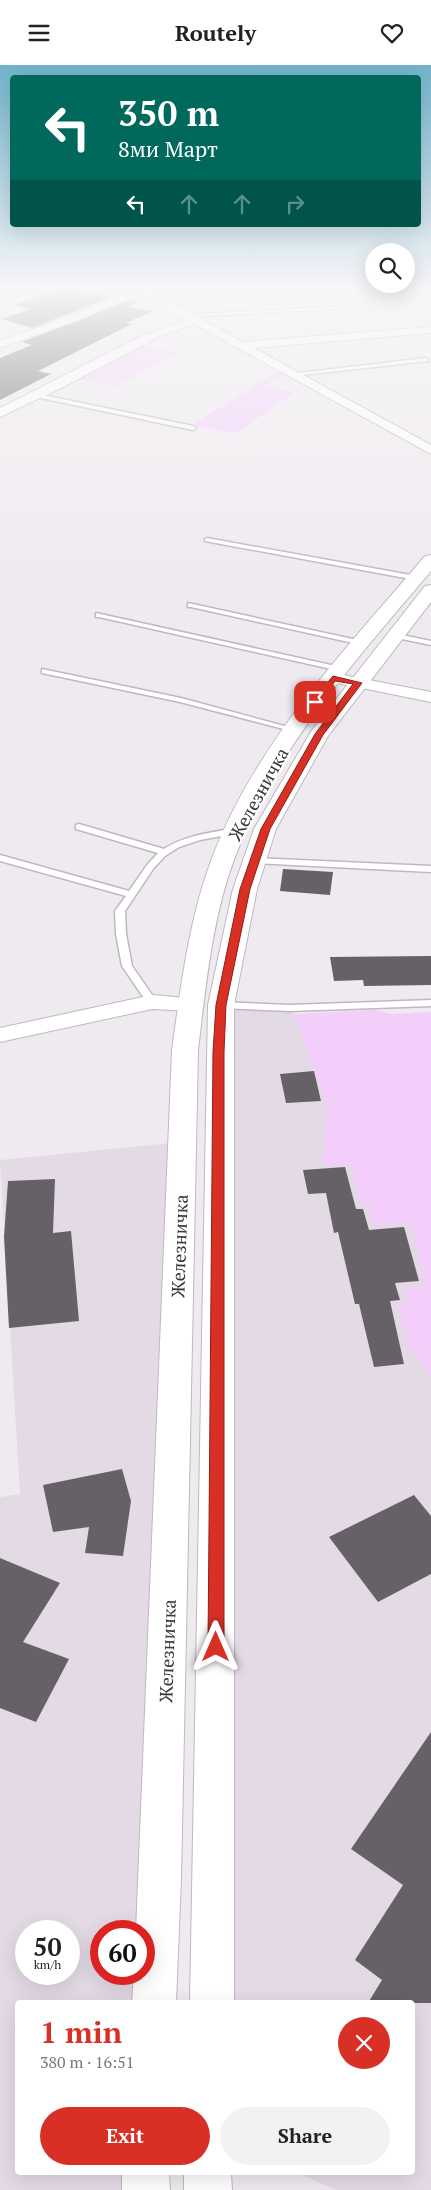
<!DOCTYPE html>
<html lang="en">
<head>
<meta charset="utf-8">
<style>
	:root { --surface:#fff; --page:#f2f2f2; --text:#222; --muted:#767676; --accent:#d93025 }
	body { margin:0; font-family:"PT Serif",serif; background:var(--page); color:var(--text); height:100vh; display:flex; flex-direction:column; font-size:19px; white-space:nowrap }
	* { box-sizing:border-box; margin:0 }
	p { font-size:16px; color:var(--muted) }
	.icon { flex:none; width:28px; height:28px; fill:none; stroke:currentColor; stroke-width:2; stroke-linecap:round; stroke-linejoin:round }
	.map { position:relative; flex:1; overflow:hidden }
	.details { position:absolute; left:15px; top:1935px; width:400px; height:175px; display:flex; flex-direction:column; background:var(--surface); border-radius:5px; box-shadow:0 5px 20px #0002 }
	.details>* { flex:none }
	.hud { position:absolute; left:10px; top:10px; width:411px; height:152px; border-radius:5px; box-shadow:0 5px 20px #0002; background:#00695c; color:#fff; overflow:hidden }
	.controls { position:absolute; left:365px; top:178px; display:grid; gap:10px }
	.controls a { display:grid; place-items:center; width:50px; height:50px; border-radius:50%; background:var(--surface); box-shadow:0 5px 20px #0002; font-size:25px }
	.speed { position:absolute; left:15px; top:1855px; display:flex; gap:10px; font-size:25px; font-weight:700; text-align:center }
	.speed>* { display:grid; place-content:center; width:65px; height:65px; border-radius:50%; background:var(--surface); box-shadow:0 5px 20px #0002; line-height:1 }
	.speed small { font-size:12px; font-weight:400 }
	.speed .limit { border:8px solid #d22; background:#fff; color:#111 }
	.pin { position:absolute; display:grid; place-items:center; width:42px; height:42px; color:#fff; margin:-21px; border-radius:10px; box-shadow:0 2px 8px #0006 }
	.me { position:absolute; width:55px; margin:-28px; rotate:0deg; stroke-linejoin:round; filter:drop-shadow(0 0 4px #0008) }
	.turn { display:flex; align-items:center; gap:18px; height:105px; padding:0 25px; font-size:22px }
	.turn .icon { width:65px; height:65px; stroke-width:2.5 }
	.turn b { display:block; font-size:35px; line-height:42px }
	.lanes { display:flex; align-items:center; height:48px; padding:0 25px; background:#0003; justify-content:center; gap:25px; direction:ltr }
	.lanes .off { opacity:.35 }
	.round { display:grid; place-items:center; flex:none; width:52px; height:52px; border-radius:26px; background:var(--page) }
	.overview { display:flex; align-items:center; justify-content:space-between; height:85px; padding:0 25px }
	h1 { font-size:30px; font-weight:800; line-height:38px; color:var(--accent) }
	.primary-button { display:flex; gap:10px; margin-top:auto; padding:10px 25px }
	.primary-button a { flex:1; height:58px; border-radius:30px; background:var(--accent); color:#fff; font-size:20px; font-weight:800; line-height:58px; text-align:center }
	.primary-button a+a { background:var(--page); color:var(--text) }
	header { display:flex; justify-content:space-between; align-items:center; height:65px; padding:0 25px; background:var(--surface); font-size:22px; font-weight:800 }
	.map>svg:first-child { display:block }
	.built { fill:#e4dae6; fill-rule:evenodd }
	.green { fill:#f4cefb }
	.building { fill:#656166 }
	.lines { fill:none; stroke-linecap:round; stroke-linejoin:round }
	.lane-casing { stroke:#beb9bf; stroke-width:3 }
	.street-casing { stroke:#beb9bf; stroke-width:2 }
	.primary-casing { stroke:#beb9bf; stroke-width:2 }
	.lane { fill:#fff; fill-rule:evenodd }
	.street { fill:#fff; fill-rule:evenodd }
	.primary { fill:#fff; fill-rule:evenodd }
	.route { fill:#d93025; stroke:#8d1f18 }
	.labels { text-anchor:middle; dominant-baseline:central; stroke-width:5; stroke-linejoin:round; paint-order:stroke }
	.street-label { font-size:18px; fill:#393739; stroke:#fff }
</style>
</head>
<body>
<header><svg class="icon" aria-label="menu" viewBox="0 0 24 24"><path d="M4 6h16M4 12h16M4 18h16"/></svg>Routely<svg class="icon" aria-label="heart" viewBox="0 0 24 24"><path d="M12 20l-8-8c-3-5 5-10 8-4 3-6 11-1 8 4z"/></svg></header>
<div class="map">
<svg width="431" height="2125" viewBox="0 0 431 2125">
	<rect width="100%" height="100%" fill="#efeaf0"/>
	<g class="built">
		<path d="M221,940L290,943L431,1136V2125H337L297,2108H412V1938H212Z"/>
		<path d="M182,1077L154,1937L18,1938V2108H146V2125H0V1432L20,1429L0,1095ZM26,1866H69V1909H26ZM101,1866H144V1909H101Z"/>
	</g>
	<g class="green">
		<path d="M139,281L177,288L117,321L77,314Z"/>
		<path d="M279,306L285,310L266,320L294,328L236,368L192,360Z"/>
		<path d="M375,945L391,949L431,947V1311L410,1283L397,1240H407L406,1222L427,1221L410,1158L372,1161L369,1140H360L351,1100H326L322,1096L328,1043L294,949Z"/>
	</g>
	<g class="building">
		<path d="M65,223L112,232L32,263L1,254L31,244L14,240Z"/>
		<path d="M130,235L139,237L128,242L153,246L126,258L132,259L38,306L51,309L0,335V293L32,280L22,277Z"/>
		<path d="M283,804L333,807L330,830L280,826Z"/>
		<path d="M431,891V920L364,921L363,915L334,916L330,892Z"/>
		<path d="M314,1006L321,1036L286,1038L280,1009Z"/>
		<path d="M345,1102L356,1144H363L369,1165L404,1162L419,1216L395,1218L400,1235L390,1236L404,1299L374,1302L359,1239H355L338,1167L334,1168L326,1128L308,1129L303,1105Z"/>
		<path d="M55,1114L53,1168L71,1166L79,1256L9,1263L4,1172L8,1116Z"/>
		<path d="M122,1404L131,1436L123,1491L85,1488L89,1462L53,1467L43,1420Z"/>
		<path d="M414,1430L431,1451V1509L378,1537L329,1472Z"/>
		<path d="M0,1493L60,1518L23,1577L69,1594L36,1657L0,1643Z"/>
		<path d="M431,1667V1938H368L382,1915L355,1895L403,1820L351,1784Z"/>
	</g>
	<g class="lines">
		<defs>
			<g id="lane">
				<path d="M350,241L352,243L186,252L183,250Z"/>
				<path d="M426,293L428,296L293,311L290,309Z"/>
				<path d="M38,329L193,361L196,363L193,365L36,332Z"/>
				<path d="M207,473L416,511L420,513L416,515L205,476V474Z"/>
				<path d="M188,538L362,576L366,578L362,580L191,542H188Z"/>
				<path d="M96,548L340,602L344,604L340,606L99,552H96Z"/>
				<path d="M392,568L431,576V580L392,572Z"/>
				<path d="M42,604L181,633L299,665L295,667L180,637L42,608Z"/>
				<path d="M79,759L164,784C185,770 211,768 235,763L239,766L238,768L200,775L179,782L165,791L153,804L125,846L126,869L132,901L157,937L156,939H148L122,901L116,869L115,846L126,831L0,796V790L129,826L147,800L158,788L76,764V760Z"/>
				<path d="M255,793L431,801V807L252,798V794Z"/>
				<path d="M431,935V941L290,946L221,943L216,940L221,937L290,940Z"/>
			</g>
			<g id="street">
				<path d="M50,221H66L0,243V237Z"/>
				<path d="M128,221L145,223L243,277L431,262V268L254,283L431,380V389L194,259L160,271L65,321L0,352V343L140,272L186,255L140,229L76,256L0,283V276L68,252L133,225Z"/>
				<path d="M431,230V236L424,237L419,234Z"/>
				<path d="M333,608L431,627V637L327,616L325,613L327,610Z"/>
				<path d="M152,930L199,934L202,939L199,944L191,946L152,944L0,977V963Z"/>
			</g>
			<g id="primary">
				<path d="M431,490V506C357,594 276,682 235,792C212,853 206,920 198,985L181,1814L176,1938H132L134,1909H144V1866H136L172,985C181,920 189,854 212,793C256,677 346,584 425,491Z"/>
				<path d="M431,520V537L328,671L276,764L257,824L234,940V1938H190L208,940L233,824L254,764L312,665L425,521Z"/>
				<path d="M122,2108H169L170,2125H122Z"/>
				<path d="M184,2108H231L232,2125H184Z"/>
			</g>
		</defs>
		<use href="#lane" class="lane-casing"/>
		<use href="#street" class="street-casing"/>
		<use href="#primary" class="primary-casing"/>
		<use href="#lane" class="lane"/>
		<use href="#street" class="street"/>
		<use href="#primary" class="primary"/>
	</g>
	<linearGradient id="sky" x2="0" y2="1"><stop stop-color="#71b3cb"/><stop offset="0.43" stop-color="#f8f6f8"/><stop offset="1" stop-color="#f8f6f8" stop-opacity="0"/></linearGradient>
	<rect width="431" height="518" fill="url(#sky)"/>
	<path class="route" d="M333,611L362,618L323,670L270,764L250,824L226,940L224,987V1582L222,1587L216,1589L211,1587L208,1582L213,987L216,940L240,824L261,764L315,669L353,619L335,616L318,639H313V635Z"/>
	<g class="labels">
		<g class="street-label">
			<text transform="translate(258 729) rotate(-61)">Железничка</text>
			<text transform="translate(179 1181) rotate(-88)">Железничка</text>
			<text transform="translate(167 1586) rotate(-88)">Железничка</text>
		</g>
	</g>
</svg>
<div class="controls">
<a><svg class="icon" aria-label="search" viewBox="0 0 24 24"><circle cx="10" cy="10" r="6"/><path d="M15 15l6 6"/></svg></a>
</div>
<div class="speed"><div>50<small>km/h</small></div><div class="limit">60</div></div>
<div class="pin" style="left:315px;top:637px;background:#d93025"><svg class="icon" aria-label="arrive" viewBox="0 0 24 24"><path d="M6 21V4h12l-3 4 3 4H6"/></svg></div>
<svg class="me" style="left:216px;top:1582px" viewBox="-20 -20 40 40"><path d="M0-17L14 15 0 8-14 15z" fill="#d93025" stroke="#fff" stroke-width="4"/></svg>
<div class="hud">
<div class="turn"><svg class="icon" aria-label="left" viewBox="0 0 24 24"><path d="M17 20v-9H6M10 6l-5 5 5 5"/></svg><div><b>350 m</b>8ми Март</div></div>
<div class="lanes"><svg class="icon" aria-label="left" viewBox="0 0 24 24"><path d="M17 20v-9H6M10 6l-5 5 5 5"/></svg><svg class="icon off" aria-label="ahead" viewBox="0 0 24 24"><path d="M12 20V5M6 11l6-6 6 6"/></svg><svg class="icon off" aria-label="ahead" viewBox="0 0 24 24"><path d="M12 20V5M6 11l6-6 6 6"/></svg><svg class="icon off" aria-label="right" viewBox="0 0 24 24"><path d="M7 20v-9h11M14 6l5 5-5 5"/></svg></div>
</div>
<section class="details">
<div class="overview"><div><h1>1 min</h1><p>380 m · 16:51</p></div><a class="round" style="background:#d93025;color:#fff"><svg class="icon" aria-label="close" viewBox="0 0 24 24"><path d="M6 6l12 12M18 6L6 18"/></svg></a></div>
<div class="primary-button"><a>Exit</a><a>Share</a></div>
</section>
</div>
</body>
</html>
